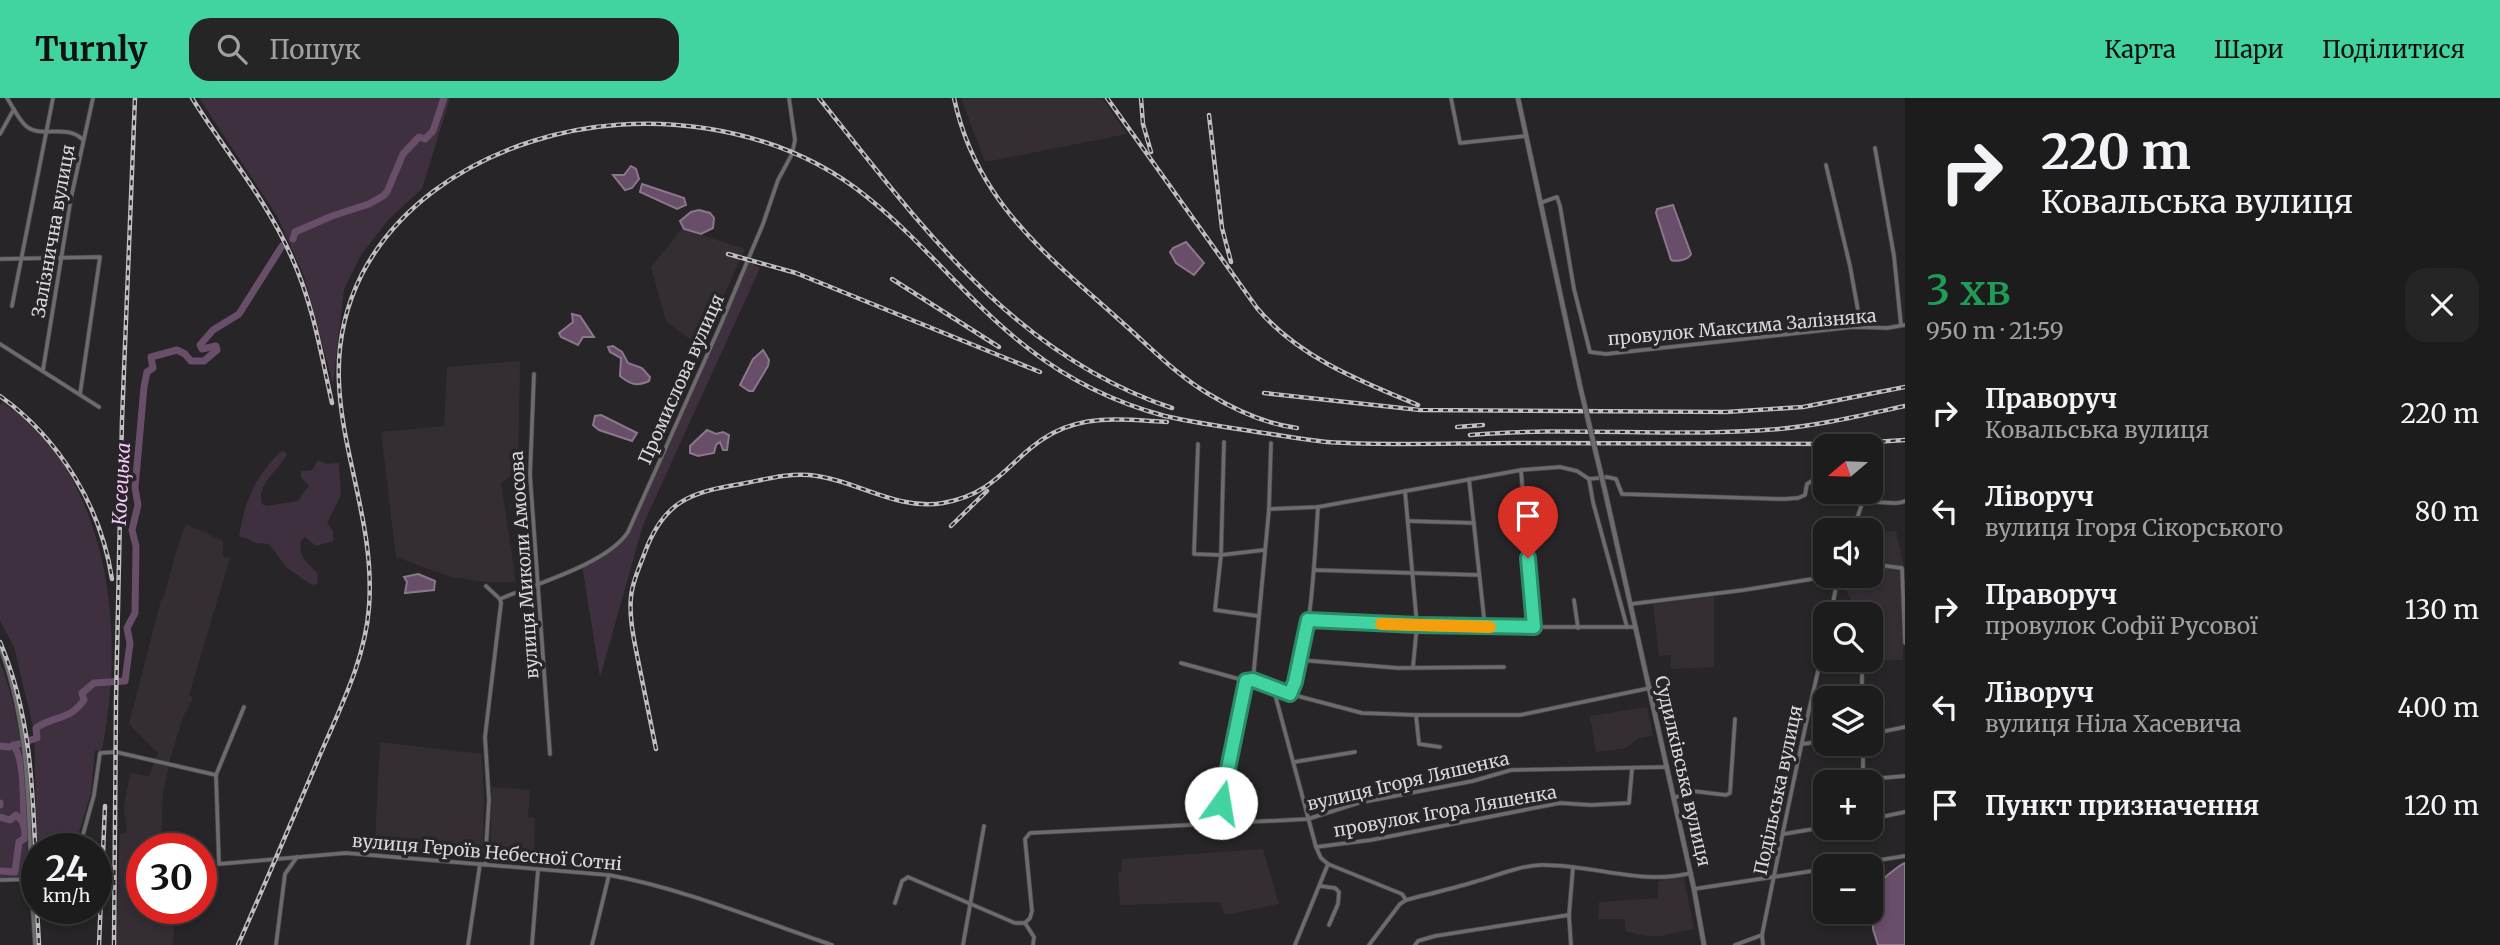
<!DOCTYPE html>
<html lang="uk">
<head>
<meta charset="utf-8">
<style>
	:root { --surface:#1d1c1d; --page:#252526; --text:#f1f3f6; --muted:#a0a1a4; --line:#3b3a3b; --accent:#42d4a0 }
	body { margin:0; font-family:Merriweather,serif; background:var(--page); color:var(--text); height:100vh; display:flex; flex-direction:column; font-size:26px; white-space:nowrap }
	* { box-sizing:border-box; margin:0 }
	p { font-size:23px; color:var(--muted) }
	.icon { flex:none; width:38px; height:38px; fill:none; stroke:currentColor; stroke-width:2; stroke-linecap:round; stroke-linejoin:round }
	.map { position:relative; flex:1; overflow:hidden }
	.details { display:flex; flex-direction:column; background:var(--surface); width:595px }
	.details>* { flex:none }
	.banner { background:#1d1c1d; color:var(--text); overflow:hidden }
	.needle { width:46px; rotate:251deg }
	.tools { position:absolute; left:1813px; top:336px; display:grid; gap:14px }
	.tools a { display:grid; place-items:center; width:70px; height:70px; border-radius:14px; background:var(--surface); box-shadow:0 4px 10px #0003,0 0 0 2px var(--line); font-size:35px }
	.speed { position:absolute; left:21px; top:735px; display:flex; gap:14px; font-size:35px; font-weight:700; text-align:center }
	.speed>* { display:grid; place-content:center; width:91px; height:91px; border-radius:50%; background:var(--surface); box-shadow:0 4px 10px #0003,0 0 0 2px var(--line); line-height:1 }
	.speed small { font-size:18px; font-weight:400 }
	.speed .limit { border:10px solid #d22; background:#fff; color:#111 }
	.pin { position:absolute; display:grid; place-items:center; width:60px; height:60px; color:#fff; margin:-72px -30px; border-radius:50% 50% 50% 0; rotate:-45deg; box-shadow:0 0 7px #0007 }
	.pin .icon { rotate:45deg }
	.me { position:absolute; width:77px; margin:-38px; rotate:13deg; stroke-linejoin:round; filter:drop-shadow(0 0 5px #0008) }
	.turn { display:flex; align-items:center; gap:24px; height:147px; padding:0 21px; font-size:32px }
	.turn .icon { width:91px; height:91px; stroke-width:2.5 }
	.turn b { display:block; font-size:49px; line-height:60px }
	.round { display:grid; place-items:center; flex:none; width:74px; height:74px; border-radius:21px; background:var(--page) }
	.headline { display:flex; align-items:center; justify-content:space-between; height:119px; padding:0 21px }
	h1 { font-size:42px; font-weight:600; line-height:52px; color:#1e9e55 }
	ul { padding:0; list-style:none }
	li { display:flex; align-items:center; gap:21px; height:98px; padding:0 21px }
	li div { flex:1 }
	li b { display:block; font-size:26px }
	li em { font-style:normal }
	header { display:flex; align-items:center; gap:42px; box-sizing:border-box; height:98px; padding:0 35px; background:var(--accent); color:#111 }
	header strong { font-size:33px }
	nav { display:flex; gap:38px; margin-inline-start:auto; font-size:24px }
	.search { width:490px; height:63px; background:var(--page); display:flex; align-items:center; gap:18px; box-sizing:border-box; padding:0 24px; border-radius:21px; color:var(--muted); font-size:26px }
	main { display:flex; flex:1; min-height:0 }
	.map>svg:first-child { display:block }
	.built { fill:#342e34 }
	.green { fill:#3e303f }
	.water { fill:#684e69; stroke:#8a778b; stroke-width:2 }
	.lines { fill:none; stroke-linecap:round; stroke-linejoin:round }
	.river { stroke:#684e69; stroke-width:7 }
	.street-casing { stroke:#454345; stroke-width:5 }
	.secondary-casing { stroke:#454345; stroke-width:6 }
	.street { stroke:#6d6b6e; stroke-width:3.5 }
	.secondary { stroke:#6d6b6e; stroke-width:4.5 }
	.rail-casing { stroke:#c0bec0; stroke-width:4.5 }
	.rail { stroke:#272527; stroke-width:2; stroke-dasharray:5; stroke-linecap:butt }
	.secondary-bridge-casing { stroke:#454345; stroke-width:6; stroke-linecap:butt }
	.secondary-bridge { stroke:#6d6b6e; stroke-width:4.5 }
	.route-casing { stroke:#2b8a68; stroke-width:18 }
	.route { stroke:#42d4a0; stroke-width:12 }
	.slow { stroke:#f59e0b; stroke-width:12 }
	.labels { text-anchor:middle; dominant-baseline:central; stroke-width:7; stroke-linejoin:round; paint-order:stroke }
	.street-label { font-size:18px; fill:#dad8da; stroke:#272527 }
	.water-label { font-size:19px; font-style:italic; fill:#f7c8f9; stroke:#272527 }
</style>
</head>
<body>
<header>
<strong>Turnly</strong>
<div class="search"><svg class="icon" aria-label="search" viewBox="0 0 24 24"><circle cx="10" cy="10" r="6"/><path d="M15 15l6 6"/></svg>Пошук</div>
<nav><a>Карта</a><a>Шари</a><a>Поділитися</a></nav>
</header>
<main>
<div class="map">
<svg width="1905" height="847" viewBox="0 0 1905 847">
	<rect width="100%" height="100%" fill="#272527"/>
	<g class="built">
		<path d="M961,0H1102L1127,36L985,64Z"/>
		<path d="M682,131L745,151L700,249L666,223L651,169Z"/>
		<path d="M520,263L518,373L501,385L516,484H485L451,479L396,459L381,334L444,328L447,269Z"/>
		<path d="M186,426L223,443V459L230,460L189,597L193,600L183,619L171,658L163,694L161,751H142V810H167V817H175L173,847H116L120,736L127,734L124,709L130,675L149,678L158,655L129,626L161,502L164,498L176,454Z"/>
		<path d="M1896,433L1904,470L1903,562L1860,563L1871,562V516H1859V506L1853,505L1843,486L1842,478H1871V434Z"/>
		<path d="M1714,498V569L1671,571V557L1659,558L1653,506Z"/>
		<path d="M1647,609L1653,638L1639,640L1626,650L1596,654L1590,618Z"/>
		<path d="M380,644L482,656L484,699L483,756L375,746Z"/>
		<path d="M492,689L530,692L528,719L535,720L534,759L490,755Z"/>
		<path d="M1263,751L1279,806L1225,817L1220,804L1120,807L1118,774L1122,773V761Z"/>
		<path d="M1684,780L1694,831L1660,838H1645L1625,833V821H1598L1599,804L1658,800V783Z"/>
	</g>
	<g class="green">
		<path d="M199,0H450L422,91L389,121L361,157L344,191L333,286L304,178L277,118Z"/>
		<path d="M749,164L760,170L643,427L600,579L582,467L599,459L623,442Z"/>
		<path d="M2,304C21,317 40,333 54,351C114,438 122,550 102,652L95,653L91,695L74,751H37L34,633L14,549L0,523V307Z"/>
		<path d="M284,353L287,356C280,372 256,385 262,406L266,408L298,403L309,387L301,380V373L312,372L318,362L326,366L339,365L341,397L327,425L333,433V443L316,448L305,439L301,443C298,461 308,464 318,476L317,486L312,487L287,470L269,446L255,445L246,440L239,439C245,402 254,381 280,354Z"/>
		<path d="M0,564C27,632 25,708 28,780H0Z"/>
	</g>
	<g class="water">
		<path d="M631,68L636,71L639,81L632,90L625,92L613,77H624Z"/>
		<path d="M642,86L684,100L686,107L677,111L640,94Z"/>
		<path d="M1673,107L1691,156C1689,162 1676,164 1671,162L1656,115L1657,111Z"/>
		<path d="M699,112L710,115L714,120L713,130L701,136L684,131L680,123L691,114Z"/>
		<path d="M1186,144L1204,165L1194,177L1176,165L1170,154L1173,150Z"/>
		<path d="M572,216L580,218L594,239H583L578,247L561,239L559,235L573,224Z"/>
		<path d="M613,248L622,254L628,265L642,270L650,279L649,283C636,289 630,286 620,278L621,260L610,254L608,249Z"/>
		<path d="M763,252L769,262L768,268L753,293H749L740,287L753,261Z"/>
		<path d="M601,317L637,335L632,343L599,332L593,327L595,318Z"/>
		<path d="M707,332L716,336L723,334L729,337L727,352H723L720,344L716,347L714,355L698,358L690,355V348Z"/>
		<path d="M418,476L435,483L434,492L405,495L407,484L404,479Z"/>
		<path d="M1905,765V847H1878L1873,831L1872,789C1882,783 1898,767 1905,765Z"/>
	</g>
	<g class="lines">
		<g class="river">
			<path d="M293,141L295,134L332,118L369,106L383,98L387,94L403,56L419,39L425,41L433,33L444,0"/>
			<path d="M13,647C25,660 23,704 24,724"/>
			<path d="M0,648L9,649L37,640L36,630C55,617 69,623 84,602L82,595L94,585L125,583L130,545L127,530L135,515L136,448L132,432L138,407L135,390L144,289L147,274L153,270L151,259L177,252L185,256L191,263H204L217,252L216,248L202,251L200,247L213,232L239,216L282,148"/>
			<path d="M0,705V707"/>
			<path d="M0,719L10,722L16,717C24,723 25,730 25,740L19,744L15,774L0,773"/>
		</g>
		<defs>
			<g id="street">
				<path d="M7,0C13,9 18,21 26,28C41,41 67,25 83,42"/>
				<path d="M1451,0L1460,45L1526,38"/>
				<path d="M0,36L14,11"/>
				<path d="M1875,50L1894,158L1901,227"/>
				<path d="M1826,67L1850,168L1861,229"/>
				<path d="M1540,105L1557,99L1560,108L1574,191L1590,254L1606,256L1853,229L1887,230L1905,227"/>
				<path d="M0,161L100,159L80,296"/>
				<path d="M12,208L53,0"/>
				<path d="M0,246L99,309"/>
				<path d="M43,272L71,100L93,0"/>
				<path d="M534,276L530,377L550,656"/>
				<path d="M1224,344L1221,457L1215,512L1258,518"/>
				<path d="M1198,346L1194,456L1221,457L1264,452"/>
				<path d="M1521,372L1534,529"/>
				<path d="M1469,381L1485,529"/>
				<path d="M1589,381L1607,379L1616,381L1622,396L1784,401L1798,400L1805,397L1807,386L1825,375"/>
				<path d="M1589,381L1593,404L1627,529"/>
				<path d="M1405,393L1417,527L1413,569"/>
				<path d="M1863,404L1866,394"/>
				<path d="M1269,411L1318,409L1521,372L1560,369L1577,373L1589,381"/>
				<path d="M1408,423L1474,425"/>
				<path d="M1853,432L1862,406C1876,400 1892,409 1905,403"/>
				<path d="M1871,466L1902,470L1905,545"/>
				<path d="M1314,472L1479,477"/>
				<path d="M500,501C535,486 607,466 628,434L721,226L763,126L778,82L792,56L795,42L789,0"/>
				<path d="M1574,502L1578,530"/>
				<path d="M1631,506L1744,492L1812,481L1825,473"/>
				<path d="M1831,516L1838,478"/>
				<path d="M1308,522L1470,529H1635"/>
				<path d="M0,549C28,624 29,702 31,782"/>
				<path d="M1300,562L1398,570L1504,569"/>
				<path d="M1181,565L1246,583L1253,582L1290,596L1362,615L1416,617H1520L1650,590"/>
				<path d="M1862,570V600"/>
				<path d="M1253,582L1269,411L1271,345"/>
				<path d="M1273,589L1316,749L1321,760L1328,766L1295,847"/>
				<path d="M1290,596C1312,542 1314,468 1318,409"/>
				<path d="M1416,617L1419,646L1440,649"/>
				<path d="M1871,636L1905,629"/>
				<path d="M1802,646L1825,643"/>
				<path d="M1863,646V680"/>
				<path d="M1294,664L1355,654"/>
				<path d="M216,677L244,609"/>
				<path d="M1834,684L1905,678"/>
				<path d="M1674,700L1692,693L1726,697L1730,695L1735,621"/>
				<path d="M1871,721L1905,714"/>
				<path d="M1216,727L1246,583"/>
				<path d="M1784,736L1825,729"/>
				<path d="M1316,749L1371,742L1560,705L1591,707L1629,705L1632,671"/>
				<path d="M79,751L94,697L100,655L116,654L216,677L219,766L346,755L609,777C685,791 758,822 832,847"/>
				<path d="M1328,766L1402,796L1406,802"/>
				<path d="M485,767L489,702L485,639L501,505L500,501L486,488"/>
				<path d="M1842,768L1905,758"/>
				<path d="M0,782L37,781"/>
				<path d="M23,782L32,800L35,847"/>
				<path d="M1320,788L1335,790L1339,794L1338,806L1329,827"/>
				<path d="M1694,791L1825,771"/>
				<path d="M895,805L902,783L908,779L1015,825H1025L1030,820L1032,813L1025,741L1030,735L1308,721L1358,705L1473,683L1511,672L1667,669"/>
				<path d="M1025,825L1034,839L1033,847"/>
				<path d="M276,847L285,776L297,759"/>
				<path d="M468,847L480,766"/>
				<path d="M532,847L538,772"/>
				<path d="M592,847L609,777"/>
				<path d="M963,847L984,728"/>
				<path d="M1369,847L1400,806L1406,802C1429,796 1451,791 1474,784C1496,778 1518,768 1541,767C1592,766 1641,788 1691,775"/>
				<path d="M1415,847L1418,843L1435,838L1569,817"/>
				<path d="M1571,847L1569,817L1573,769"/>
				<path d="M1735,847L1762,837"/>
				<path d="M1763,847L1762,837C1782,739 1801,641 1825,544"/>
			</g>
			<g id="secondary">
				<path d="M1518,0L1580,288"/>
				<path d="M1605,393L1694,791L1704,847"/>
			</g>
		</defs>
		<use href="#street" class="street-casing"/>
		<use href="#secondary" class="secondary-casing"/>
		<use href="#street" class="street"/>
		<use href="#secondary" class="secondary"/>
		<defs>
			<g id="rail">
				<path d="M192,0C225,53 267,102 292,160C313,206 321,256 332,305"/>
				<path d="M819,0C919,125 1013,257 1172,310"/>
				<path d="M954,0C961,33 975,66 993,93C1027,145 1080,186 1125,227C1151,250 1177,277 1207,295C1235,312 1265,326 1297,330"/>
				<path d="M1107,0L1257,210C1298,259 1360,283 1418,307"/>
				<path d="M1141,0L1143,26L1151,54"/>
				<path d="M1209,17L1222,130L1231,164"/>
				<path d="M728,156L796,175L1040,274"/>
				<path d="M892,181L999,249"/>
				<path d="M1264,295L1420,312L1726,314L1803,309L1905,289"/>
				<path d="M0,298C60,341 101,409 112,481"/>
				<path d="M1457,329L1483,327"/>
				<path d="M1470,337C1573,328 1676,340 1779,331C1822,327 1863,317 1905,308"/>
				<path d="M951,428L987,393"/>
				<path d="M0,544C35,626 33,711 37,798"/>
				<path d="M656,651C650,621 644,592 638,562C634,542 629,520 631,499C632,484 640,468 645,454C664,403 691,394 741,386C763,382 787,375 809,377C855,381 896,413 943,405C1000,395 1010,358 1053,335C1089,316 1128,322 1167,324"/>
				<path d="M37,810L39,847"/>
				<path d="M99,847L105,708"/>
				<path d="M114,847L116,603L122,322L135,0"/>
				<path d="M238,847C265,786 291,725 317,664C338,614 365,564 369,509C378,391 302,294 362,176C397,109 463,65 533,43C642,8 777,26 867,99C925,145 970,206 1029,251C1069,282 1116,305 1165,318C1195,325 1226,329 1257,334C1280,337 1303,342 1327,344C1389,348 1452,345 1514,345C1624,346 1733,345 1842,346L1905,342"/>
			</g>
		</defs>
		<use href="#rail" class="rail-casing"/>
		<use href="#rail" class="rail"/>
		<defs>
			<path id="secondary-bridge" d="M1580,288L1605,393"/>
		</defs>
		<use href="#secondary-bridge" class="secondary-bridge-casing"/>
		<use href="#secondary-bridge" class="secondary-bridge"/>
	</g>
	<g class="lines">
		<defs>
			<path id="route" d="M1221,705L1246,583L1253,582L1290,596L1295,584L1308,522L1417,527L1534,529L1528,460"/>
		</defs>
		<use href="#route" class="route-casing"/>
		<use href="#route" class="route"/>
		<path class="slow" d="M1381,526L1490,529"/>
	</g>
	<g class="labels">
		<g class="street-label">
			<text transform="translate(53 133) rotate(-80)">Залізнична вулиця</text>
			<text transform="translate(1742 229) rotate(-5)">провулок Максима Залізняка</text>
			<text transform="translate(681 281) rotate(-66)">Промислова вулиця</text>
			<text transform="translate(524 467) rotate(-94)">вулиця Миколи Амосова</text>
			<text transform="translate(1683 673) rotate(77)">Судилківська вулиця</text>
			<text transform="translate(1408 683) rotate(-13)">вулиця Ігоря Ляшенка</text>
			<text transform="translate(1778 692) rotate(-78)">Подільська вулиця</text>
			<text transform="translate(1445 713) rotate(-10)">провулок Ігора Ляшенка</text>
			<text transform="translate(487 754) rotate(5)">вулиця Героїв Небесної Сотні</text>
		</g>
		<g class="water-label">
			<text transform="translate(121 386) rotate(-87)">Косецька</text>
		</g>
	</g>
</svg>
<div class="tools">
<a><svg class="needle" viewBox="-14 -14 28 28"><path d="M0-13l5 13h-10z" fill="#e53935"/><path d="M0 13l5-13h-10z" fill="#a0a1a4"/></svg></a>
<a><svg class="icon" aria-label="sound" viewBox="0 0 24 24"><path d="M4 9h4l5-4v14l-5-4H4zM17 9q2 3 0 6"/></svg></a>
<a><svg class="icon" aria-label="search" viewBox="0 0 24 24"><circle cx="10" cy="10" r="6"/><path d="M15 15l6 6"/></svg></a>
<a><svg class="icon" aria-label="layers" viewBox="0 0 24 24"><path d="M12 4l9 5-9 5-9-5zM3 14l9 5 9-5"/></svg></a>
<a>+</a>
<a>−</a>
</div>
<div class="speed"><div>24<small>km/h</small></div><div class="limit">30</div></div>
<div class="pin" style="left:1528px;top:460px;background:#d93025"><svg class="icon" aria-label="arrive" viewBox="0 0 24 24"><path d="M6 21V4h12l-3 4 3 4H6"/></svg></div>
<svg class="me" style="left:1221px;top:705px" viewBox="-20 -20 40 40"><circle r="19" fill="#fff"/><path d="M0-13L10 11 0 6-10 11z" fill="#42d4a0"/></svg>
</div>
<section class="details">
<div class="banner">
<div class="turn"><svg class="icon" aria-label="right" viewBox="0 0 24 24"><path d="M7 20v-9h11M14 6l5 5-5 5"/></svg><div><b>220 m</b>Ковальська вулиця</div></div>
</div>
<div class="headline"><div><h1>3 хв</h1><p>950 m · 21:59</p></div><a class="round"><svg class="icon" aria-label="close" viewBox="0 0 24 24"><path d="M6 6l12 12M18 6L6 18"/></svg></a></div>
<ul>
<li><svg class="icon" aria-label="right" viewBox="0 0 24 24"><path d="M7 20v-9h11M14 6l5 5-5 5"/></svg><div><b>Праворуч</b><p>Ковальська вулиця</p></div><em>220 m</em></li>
<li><svg class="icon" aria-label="left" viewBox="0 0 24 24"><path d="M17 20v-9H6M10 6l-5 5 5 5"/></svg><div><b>Ліворуч</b><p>вулиця Ігоря Сікорського</p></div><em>80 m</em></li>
<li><svg class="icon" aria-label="right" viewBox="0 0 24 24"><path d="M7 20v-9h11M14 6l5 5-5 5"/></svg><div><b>Праворуч</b><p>провулок Софії Русової</p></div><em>130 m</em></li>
<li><svg class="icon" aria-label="left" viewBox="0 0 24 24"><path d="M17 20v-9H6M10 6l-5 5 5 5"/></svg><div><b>Ліворуч</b><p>вулиця Ніла Хасевича</p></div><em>400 m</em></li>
<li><svg class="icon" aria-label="arrive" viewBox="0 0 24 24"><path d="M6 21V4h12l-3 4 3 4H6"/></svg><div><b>Пункт призначення</b></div><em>120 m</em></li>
</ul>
</section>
</main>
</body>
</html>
